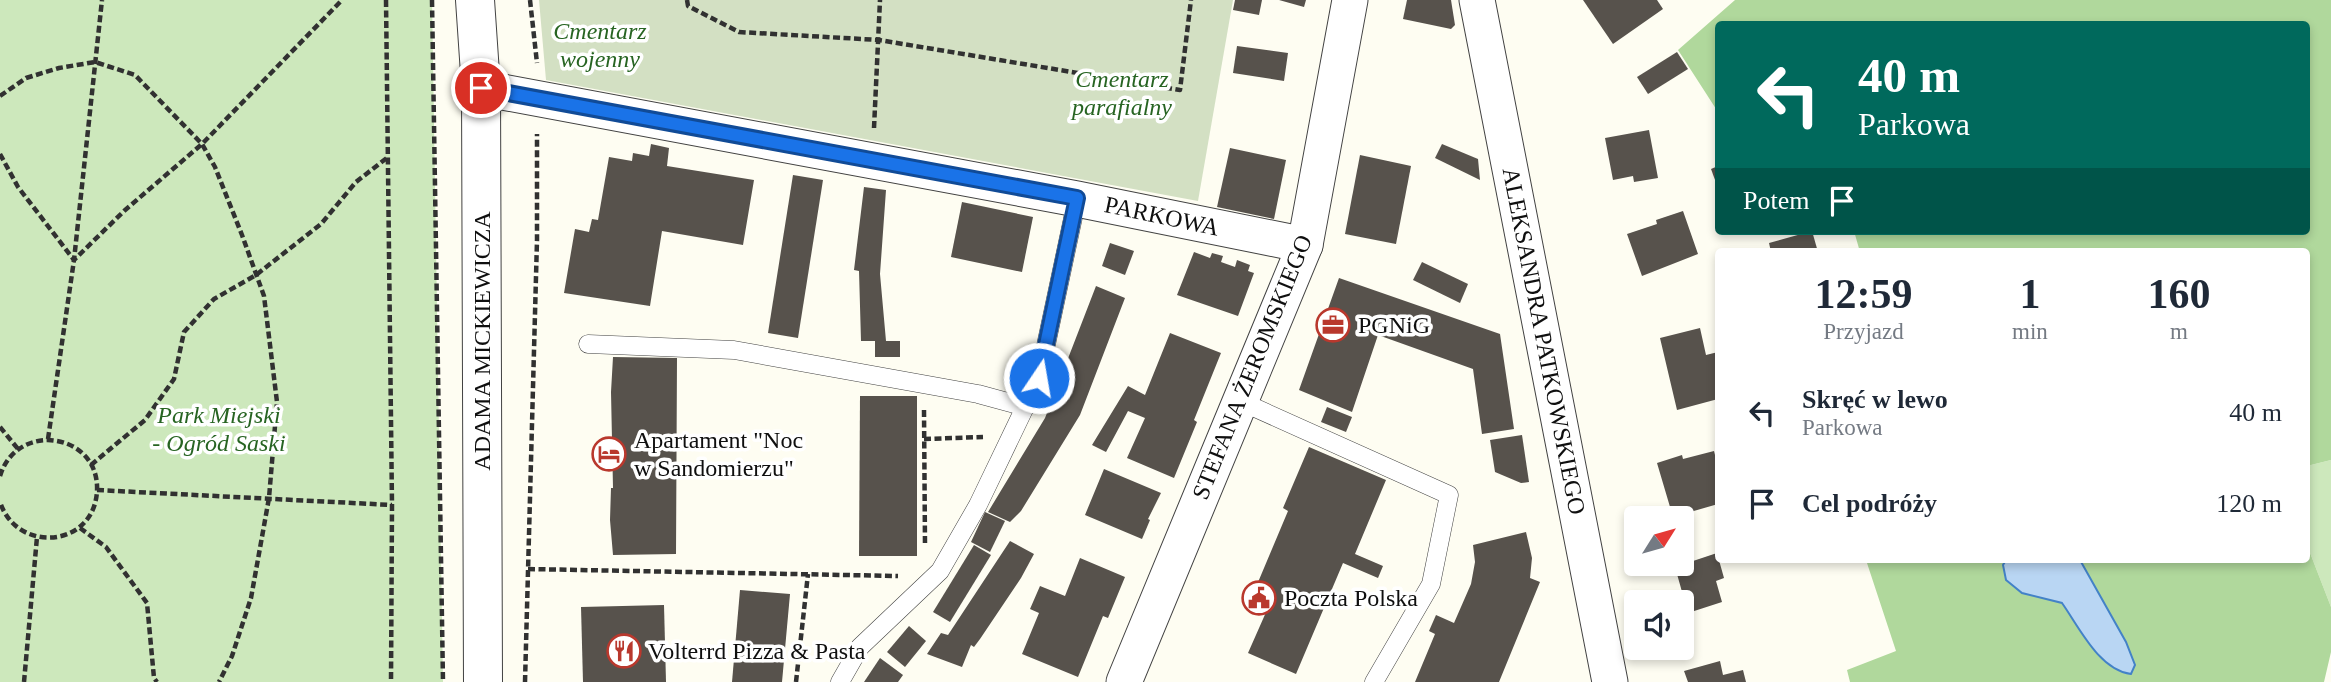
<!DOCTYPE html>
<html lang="pl">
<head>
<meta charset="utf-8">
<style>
	:root { --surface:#fff; --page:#f2f2f3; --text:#1f2937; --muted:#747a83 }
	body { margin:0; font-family:Georgia,serif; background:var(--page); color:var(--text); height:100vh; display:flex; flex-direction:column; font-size:26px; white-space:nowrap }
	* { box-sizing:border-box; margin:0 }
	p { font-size:23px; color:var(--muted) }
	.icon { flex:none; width:38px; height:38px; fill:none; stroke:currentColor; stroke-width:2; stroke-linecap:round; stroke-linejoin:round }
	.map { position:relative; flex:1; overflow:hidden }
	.sheet { position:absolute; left:1715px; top:248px; width:595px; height:315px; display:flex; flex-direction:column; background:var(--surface); border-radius:7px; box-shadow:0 4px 10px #0003 }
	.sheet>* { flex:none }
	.guide { position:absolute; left:1715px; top:21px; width:595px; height:214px; border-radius:7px; box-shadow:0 4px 10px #0003; background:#00695c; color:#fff; overflow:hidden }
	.needle { width:46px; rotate:53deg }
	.tools { position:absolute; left:1624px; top:506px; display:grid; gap:14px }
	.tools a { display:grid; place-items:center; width:70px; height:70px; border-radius:7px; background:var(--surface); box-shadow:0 4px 10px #0003; font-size:35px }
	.pin { position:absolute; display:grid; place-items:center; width:60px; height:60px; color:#fff; margin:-30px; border:4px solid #fff; border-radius:50%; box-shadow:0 2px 7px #0007 }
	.me { position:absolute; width:77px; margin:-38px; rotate:12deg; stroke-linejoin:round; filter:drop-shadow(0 0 5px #0008) }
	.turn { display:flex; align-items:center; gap:24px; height:147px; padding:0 28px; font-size:32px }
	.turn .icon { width:91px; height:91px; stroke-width:2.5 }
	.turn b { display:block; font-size:49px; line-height:60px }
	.then { display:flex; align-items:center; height:66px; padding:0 28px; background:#0003; gap:14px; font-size:26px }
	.eta { display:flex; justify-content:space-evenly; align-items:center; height:119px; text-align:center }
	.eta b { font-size:42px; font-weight:700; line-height:49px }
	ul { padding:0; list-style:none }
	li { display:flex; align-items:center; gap:21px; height:91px; padding:0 28px }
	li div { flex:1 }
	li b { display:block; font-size:26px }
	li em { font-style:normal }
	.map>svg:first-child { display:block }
	.green { fill:#cde8bc }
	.forest { fill:#b0d89c }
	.cemetery { fill:#d3e0c3 }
	.water { fill:#b9d6f3; stroke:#4382c7; stroke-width:2 }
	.building { fill:#57524c }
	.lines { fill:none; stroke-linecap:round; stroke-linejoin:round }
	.service-casing { stroke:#424242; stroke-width:19 }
	.minor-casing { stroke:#424242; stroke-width:37 }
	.tertiary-casing { stroke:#424242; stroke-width:40 }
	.path { stroke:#313131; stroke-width:4.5; stroke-dasharray:7 3.5; stroke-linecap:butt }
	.service { stroke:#fff; stroke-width:18 }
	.minor { stroke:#fff; stroke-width:35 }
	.tertiary { stroke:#fff; stroke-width:38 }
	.route-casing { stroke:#114b97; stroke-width:18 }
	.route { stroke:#1a73e8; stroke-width:12 }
	.labels { text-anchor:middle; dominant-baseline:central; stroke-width:7; stroke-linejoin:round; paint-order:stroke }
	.park-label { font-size:24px; font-style:italic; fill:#276422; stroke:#fff }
	.street-label { font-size:24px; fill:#0f0f0f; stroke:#fff }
	.poi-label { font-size:24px; fill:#0f0f0f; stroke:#fff; text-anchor:start }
</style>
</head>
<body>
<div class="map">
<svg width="2331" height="682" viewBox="0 0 2331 682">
	<rect width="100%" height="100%" fill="#fefdf2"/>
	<g class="green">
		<path d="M0,0H432L443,682H0Z"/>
		<path d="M2331,460V607L2307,545V466Z"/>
	</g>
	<g class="forest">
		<path d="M1735,0H2331V460L2307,466L2306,252H1860L1854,231H2306V24H1718V112L1678,50Z"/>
		<path d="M2307,545L2331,607V652L2324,682H1850L1847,670L1896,651L1866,560H2306Z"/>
	</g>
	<path class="cemetery" d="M539,0H1233L1198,201L546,80Z"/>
	<path class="water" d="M2006,560H2080L2126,642L2135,665L2131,674C2099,670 2079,627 2062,603L2022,593L2006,580L2003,565Z"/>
	<g class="building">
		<path d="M1235,0H1262L1259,15L1233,10Z"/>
		<path d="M1279,0H1306L1304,7Z"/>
		<path d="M1407,0H1451L1455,25L1451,29L1403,19Z"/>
		<path d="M1583,0H1657L1663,9L1613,44Z"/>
		<path d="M1237,46L1288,53L1284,81L1233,73Z"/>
		<path d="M1677,52L1688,69L1648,94L1637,77Z"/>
		<path d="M1649,130L1658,178L1634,182L1633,176L1613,180L1605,138Z"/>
		<path d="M651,144L669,148L667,166L754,180L743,245L662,231L650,306L564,293L575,229L589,232L592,219L598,220L609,157L632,161L633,153L649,156Z"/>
		<path d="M1442,144L1478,159L1480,180L1435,158Z"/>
		<path d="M1230,148L1286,160L1274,219L1217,207Z"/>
		<path d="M1360,155L1411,166L1396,244L1345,234Z"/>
		<path d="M1718,166V188L1711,169Z"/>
		<path d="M793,175L823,180L798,338L768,333Z"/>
		<path d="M864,187L886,190L880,274L886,341H900V357H875V341H861L859,271L854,270Z"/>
		<path d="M962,202L1033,217L1022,272L951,257Z"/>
		<path d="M1683,211L1698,254L1642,276L1627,234L1657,224L1656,220Z"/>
		<path d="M1812,231L1818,252H1771L1769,243Z"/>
		<path d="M1110,243L1134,251L1125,275L1102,266Z"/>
		<path d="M1194,252L1210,258L1212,253L1223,256L1221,262L1235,267L1237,260L1250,265L1248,271L1254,273L1238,316L1177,295Z"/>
		<path d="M1422,262L1468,284L1460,303L1413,280Z"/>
		<path d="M1339,278L1500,334L1514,429L1482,434L1473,369L1378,335L1352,412L1299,390Z"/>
		<path d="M1096,286L1125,298L1080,415L1021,511L1010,522L988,512L1045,418Z"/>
		<path d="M1700,328L1706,355L1718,352V399L1677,410L1660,338Z"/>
		<path d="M1170,333L1221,353L1194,420L1197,422L1174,478L1127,458L1145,418L1128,411L1106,452L1092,445L1128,386L1145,395Z"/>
		<path d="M613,357L677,358L676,554L613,555L610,520L611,488H613L611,392Z"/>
		<path d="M860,396H917V556H859Z"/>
		<path d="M1327,407L1352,417L1346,432L1321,422Z"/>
		<path d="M1522,435L1529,482L1521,483L1495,472L1490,440Z"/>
		<path d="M1309,447L1386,480L1355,554L1383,566L1378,578L1343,563L1296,674L1248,653L1267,610L1245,601L1251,585L1256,587L1288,511L1283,508Z"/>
		<path d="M1714,451L1718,467L1717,475L1718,504L1673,517L1657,463L1682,455L1683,459Z"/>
		<path d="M1104,469L1161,493L1148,519L1150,520L1142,539L1085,515Z"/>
		<path d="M985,512L1005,521L990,552L971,542Z"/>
		<path d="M1526,532L1532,558L1530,578L1540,582L1499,682H1415L1435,634L1429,631L1436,615L1454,623L1471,584L1475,562L1473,545Z"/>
		<path d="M1010,541L1034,554L1021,578L980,639L974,647L971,645L962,667L927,654L941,633L948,635Z"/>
		<path d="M974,545L991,555L950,622L933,612Z"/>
		<path d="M1717,553L1724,578L1716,581L1722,602L1688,613L1675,567Z"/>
		<path d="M1080,558L1125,577L1108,618L1103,616L1078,677L1022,654L1039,613L1030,609L1040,586L1065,596Z"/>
		<path d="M740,590L790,594L782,682H732Z"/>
		<path d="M664,605L666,682H583L581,607Z"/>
		<path d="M909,626L926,641L905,667L887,652Z"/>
		<path d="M880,658L903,675L898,682H864Z"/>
		<path d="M1720,661L1723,675L1743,670L1746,682H1688L1684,671Z"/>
	</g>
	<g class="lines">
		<defs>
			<g id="service">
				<path d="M588,344L734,350L978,394L1026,407"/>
				<path d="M1242,402L1449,495L1431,584L1374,682"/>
				<path d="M840,682L860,647L940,571L978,505L1039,378L1077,199"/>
			</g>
			<g id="minor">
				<path d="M1477,0L1610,682"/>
				<path d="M481,88L1077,199L1305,245"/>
				<path d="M1124,682L1305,245L1350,0"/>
			</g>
			<path id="tertiary" d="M475,0L481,88L483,682"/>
		</defs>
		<use href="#service" class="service-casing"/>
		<use href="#minor" class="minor-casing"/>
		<use href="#tertiary" class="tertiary-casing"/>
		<g class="path">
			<path d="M386,0L392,505L391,682"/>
			<path d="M432,0L443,682"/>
			<path d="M530,0L537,63"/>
			<path d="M687,0L688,6L739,32L879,40L1180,90L1191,0"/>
			<path d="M0,96L26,78L59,68L95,62L135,75L202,144L215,167L242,235L264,296L277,402L269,498L251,598L232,656L219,682"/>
			<path d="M874,128L880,0"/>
			<path d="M0,154L18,187L74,260L124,211L202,144L342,0"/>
			<path d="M924,410L925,545"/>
			<path d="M0,427L18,449"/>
			<path d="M48,439L74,260L102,0"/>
			<path d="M924,439L983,437"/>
			<path d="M91,465L145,420L174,379L184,332L214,299L256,275L321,224L356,182L388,157"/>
			<path d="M0,476C17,420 100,433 97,491C94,548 17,554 0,502"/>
			<path d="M97,490L392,505"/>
			<path d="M80,528L106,547L147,603L154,678L157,682"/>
			<path d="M528,569L898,576"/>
			<path d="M24,682L37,537"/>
			<path d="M525,682L537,240V134"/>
			<path d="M796,682L808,574"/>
		</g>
		<use href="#service" class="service"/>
		<use href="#minor" class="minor"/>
		<use href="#tertiary" class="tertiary"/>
	</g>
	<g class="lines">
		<defs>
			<path id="route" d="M481,88L1077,198L1039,378"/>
		</defs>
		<use href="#route" class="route-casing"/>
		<use href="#route" class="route"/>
	</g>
	<defs>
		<symbol id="office-ring" viewBox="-11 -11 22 22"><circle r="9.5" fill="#fff" stroke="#b9382d" stroke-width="1.5"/><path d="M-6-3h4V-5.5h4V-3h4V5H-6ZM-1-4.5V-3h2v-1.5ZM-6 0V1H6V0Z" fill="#b9382d"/></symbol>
		<symbol id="hotel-ring" viewBox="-11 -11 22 22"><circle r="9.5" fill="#fff" stroke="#b9382d" stroke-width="1.5"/><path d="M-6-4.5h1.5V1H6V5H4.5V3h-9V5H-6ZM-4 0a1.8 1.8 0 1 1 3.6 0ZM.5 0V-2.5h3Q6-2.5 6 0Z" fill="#b9382d"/></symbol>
		<symbol id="civic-ring" viewBox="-11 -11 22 22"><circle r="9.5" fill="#fff" stroke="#b9382d" stroke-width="1.5"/><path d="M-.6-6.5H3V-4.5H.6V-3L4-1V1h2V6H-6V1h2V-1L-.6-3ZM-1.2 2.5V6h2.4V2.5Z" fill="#b9382d"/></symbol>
		<symbol id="restaurant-ring" viewBox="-11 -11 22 22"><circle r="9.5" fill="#fff" stroke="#b9382d" stroke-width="1.5"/><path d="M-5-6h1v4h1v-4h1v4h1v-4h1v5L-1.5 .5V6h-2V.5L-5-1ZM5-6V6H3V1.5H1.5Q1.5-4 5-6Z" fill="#b9382d"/></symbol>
	</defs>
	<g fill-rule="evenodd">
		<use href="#office-ring" x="1314" y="306" width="38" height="38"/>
		<use href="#hotel-ring" x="590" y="435" width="38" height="38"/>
		<use href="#civic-ring" x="1240" y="579" width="38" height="38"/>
		<use href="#restaurant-ring" x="605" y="632" width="38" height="38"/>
	</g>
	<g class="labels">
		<g class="park-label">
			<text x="600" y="31">Cmentarz<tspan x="600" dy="28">wojenny</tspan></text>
			<text x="1122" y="79">Cmentarz<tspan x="1122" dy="28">parafialny</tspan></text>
			<text x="219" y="415">Park Miejski<tspan x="219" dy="28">- Ogród Saski</tspan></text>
		</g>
		<g class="street-label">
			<text transform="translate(1162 216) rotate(12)">PARKOWA</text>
			<text transform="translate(482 341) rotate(-90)">ADAMA MICKIEWICZA</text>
			<text transform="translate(1544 341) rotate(79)">ALEKSANDRA PATKOWSKIEGO</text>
			<text transform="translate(1252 367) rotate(-68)">STEFANA ŻEROMSKIEGO</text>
		</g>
		<g class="poi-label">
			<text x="1358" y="325">PGNiG</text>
			<text x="634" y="440">Apartament "Noc<tspan x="634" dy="28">w Sandomierzu"</tspan></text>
			<text x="1284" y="598">Poczta Polska</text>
			<text x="648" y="651">Volterrd Pizza &amp; Pasta</text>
		</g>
	</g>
</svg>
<div class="tools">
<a><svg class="needle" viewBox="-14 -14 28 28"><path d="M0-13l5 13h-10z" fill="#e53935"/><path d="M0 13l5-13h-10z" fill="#747a83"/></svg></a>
<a><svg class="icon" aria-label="sound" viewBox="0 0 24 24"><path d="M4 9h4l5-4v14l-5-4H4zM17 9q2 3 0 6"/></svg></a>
</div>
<div class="pin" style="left:481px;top:88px;background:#d93025"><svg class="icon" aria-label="arrive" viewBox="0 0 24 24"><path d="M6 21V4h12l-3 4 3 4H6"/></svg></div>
<svg class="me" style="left:1039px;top:378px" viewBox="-20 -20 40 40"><circle r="17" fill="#1a73e8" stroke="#fff" stroke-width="3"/><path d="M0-11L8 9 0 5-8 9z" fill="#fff"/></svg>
<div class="guide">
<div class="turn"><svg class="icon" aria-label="left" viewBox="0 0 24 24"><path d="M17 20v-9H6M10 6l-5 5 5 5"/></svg><div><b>40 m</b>Parkowa</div></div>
<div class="then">Potem<svg class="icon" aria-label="arrive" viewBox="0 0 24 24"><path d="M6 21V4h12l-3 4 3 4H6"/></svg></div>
</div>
<section class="sheet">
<div class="eta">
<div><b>12:59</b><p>Przyjazd</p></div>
<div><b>1</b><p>min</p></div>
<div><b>160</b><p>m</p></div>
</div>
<ul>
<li><svg class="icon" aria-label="left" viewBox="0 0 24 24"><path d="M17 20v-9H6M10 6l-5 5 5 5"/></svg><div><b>Skręć w lewo</b><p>Parkowa</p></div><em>40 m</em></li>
<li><svg class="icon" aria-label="arrive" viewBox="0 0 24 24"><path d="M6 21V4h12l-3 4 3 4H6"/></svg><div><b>Cel podróży</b></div><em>120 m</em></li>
</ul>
</section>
</div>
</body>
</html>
